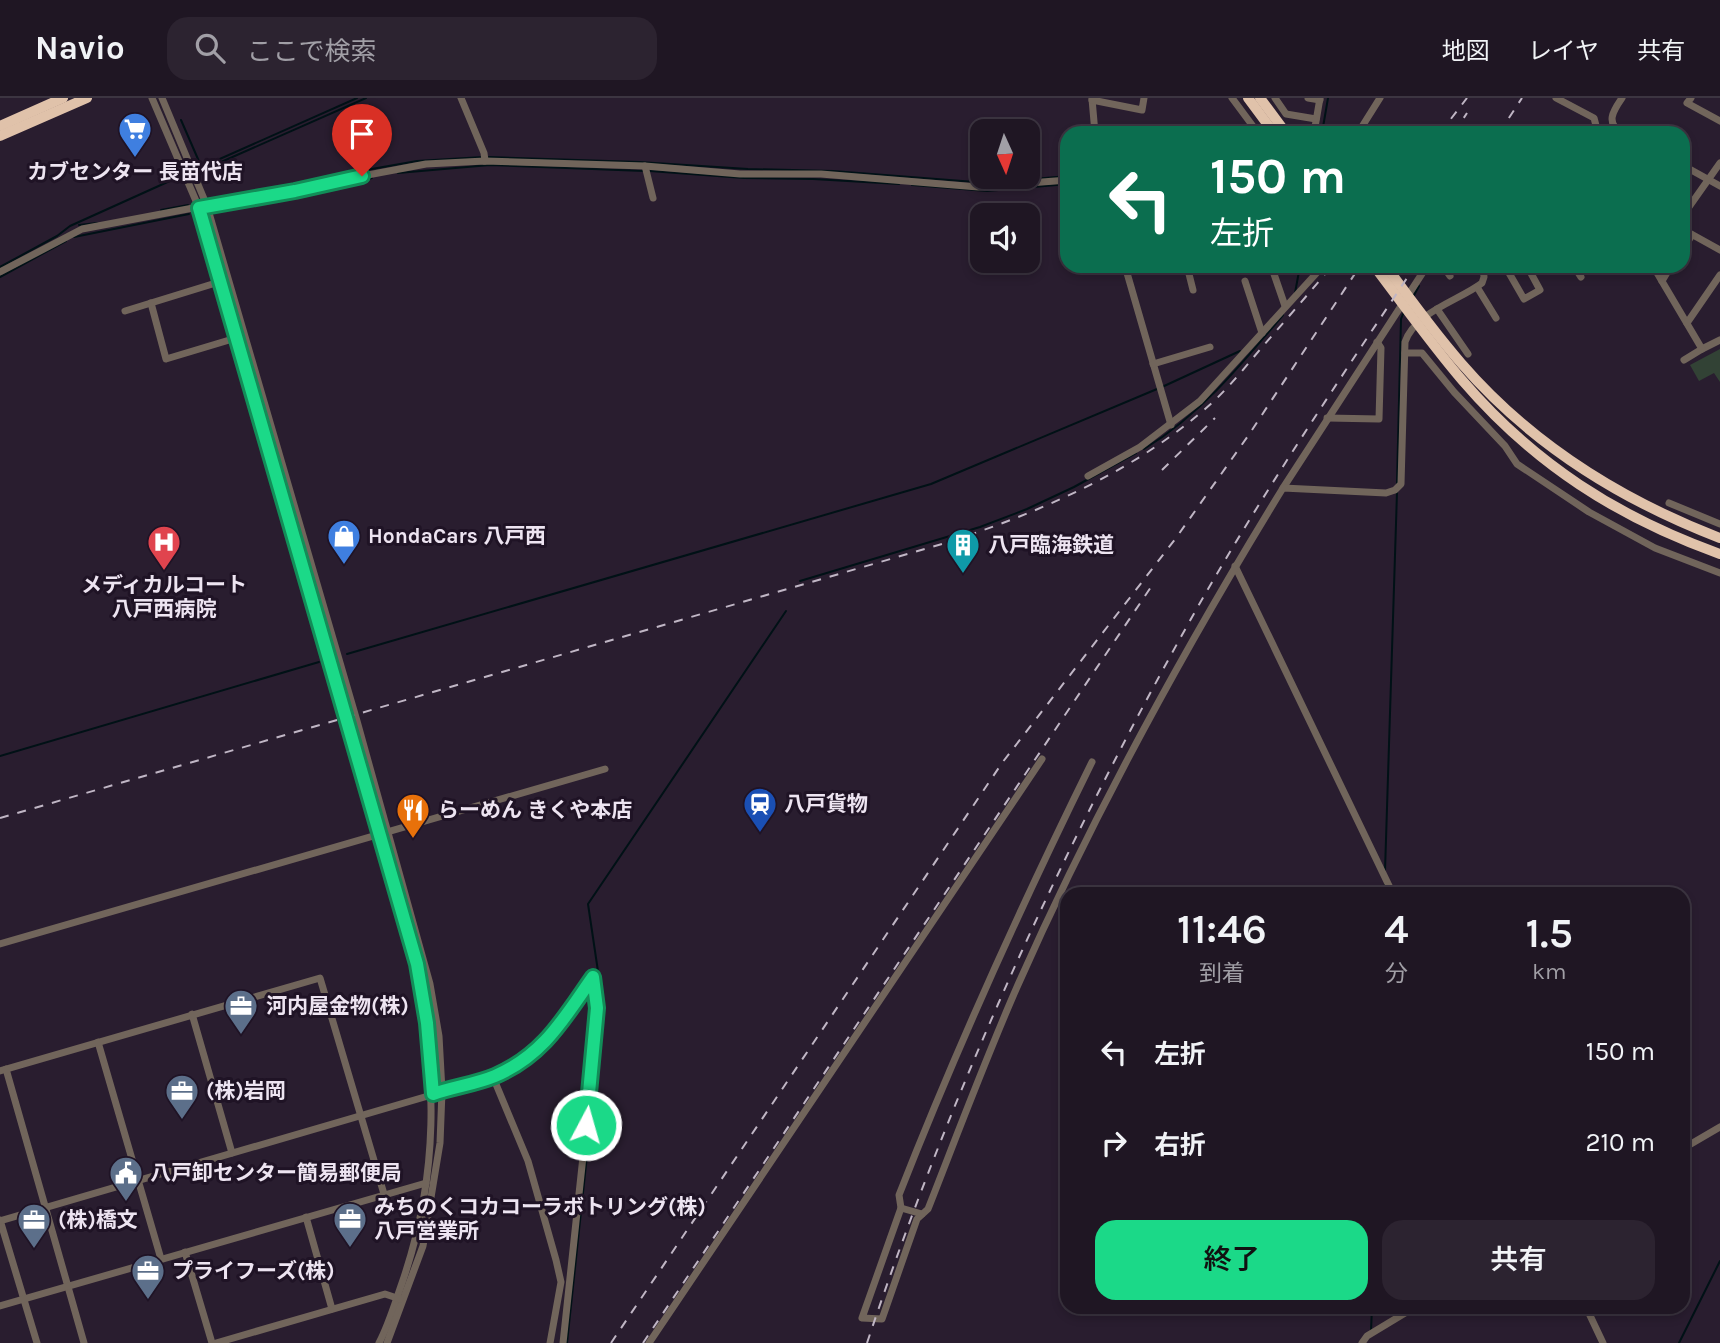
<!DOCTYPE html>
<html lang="ja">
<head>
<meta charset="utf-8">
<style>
	:root { --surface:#1f1623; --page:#2c2330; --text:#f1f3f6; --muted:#a19fa6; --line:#3c3541; --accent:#1bd988 }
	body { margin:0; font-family:Karla,"Noto Sans JP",sans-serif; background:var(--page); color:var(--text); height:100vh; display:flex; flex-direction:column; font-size:26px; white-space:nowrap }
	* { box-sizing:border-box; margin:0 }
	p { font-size:23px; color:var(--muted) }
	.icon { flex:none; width:38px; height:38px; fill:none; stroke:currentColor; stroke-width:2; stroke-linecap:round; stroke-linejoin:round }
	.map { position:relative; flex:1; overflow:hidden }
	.side { position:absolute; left:1060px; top:789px; width:630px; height:427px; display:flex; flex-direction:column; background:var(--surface); border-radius:21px; box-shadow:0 4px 10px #0003,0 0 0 2px var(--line) }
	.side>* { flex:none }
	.guide { position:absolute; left:1060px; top:28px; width:630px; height:147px; border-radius:21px; box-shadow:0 4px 10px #0003,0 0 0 2px var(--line); background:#0b6e4f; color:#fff; overflow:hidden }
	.needle { width:46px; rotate:177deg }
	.buttons { position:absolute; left:970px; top:21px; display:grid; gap:14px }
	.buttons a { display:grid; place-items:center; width:70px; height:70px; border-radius:14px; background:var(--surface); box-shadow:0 4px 10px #0003,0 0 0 2px var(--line); font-size:35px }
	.pin { position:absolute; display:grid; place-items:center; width:60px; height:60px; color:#fff; margin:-72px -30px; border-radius:50% 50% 50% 0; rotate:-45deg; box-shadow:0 0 7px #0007 }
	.pin .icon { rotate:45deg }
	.me { position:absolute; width:77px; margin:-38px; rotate:6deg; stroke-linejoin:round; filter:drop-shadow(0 0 5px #0008) }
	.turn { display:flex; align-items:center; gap:24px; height:147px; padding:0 35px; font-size:32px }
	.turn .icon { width:91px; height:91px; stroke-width:2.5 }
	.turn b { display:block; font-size:49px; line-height:60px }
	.eta { display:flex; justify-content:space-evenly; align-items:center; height:119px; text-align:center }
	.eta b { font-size:42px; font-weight:600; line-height:49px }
	.button { display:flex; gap:14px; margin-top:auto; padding:14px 35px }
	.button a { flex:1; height:80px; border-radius:21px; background:var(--accent); color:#111; font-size:28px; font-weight:600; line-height:80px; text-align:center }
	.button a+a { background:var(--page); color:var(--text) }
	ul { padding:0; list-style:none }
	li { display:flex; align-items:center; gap:21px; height:91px; padding:0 35px }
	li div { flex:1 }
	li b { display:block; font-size:26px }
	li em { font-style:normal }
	header { display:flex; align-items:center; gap:42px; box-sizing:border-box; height:98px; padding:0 35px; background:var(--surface); border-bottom:2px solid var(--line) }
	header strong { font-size:33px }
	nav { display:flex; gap:38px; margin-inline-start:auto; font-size:24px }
	.search { width:490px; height:63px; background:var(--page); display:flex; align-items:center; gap:18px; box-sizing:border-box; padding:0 24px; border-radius:21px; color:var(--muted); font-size:26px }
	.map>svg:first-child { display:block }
	.green { fill:#324235 }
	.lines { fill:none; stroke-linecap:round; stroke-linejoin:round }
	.stream { stroke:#001116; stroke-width:2 }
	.minor { stroke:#71655b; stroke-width:7 }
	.highway { stroke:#e0c2aa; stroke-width:10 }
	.rail { stroke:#c0b6c5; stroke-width:2; stroke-dasharray:9 9; stroke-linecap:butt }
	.route-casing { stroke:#128d58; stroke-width:18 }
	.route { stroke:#1bd988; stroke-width:12 }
	.labels { text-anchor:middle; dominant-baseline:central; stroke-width:6; stroke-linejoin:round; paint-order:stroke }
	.poi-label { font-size:21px; font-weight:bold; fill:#ede4f1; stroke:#1f1325; text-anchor:start }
</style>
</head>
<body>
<header>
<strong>Navio</strong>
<div class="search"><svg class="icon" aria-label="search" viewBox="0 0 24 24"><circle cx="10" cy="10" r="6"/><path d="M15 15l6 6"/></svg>ここで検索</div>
<nav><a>地図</a><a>レイヤ</a><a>共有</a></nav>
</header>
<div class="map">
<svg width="1720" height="1245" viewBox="0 0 1720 1245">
	<rect width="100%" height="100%" fill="#291d2f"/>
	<path class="green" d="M1720,251V284L1714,275L1699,283L1690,267Z"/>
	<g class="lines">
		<g class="stream">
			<path d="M181,22L201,68"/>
			<path d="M1322,35L1328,0"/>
			<path d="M489,59L639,64L748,71L833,73L988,85L1068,78"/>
			<path d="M195,72L357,0"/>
			<path d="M203,72L366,0"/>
			<path d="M366,72L417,63L483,59"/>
			<path d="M650,73L744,80L813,81L899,86"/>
			<path d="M398,75L490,67L644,73"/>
			<path d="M912,87L987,93L1068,86"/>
			<path d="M214,102L266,93"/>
			<path d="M216,111L296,97L372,80"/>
			<path d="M161,112L188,107"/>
			<path d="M79,127L97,125"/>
			<path d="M74,139L189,116"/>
			<path d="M0,169L57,138L70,128L183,77"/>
			<path d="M0,179L66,143"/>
			<path d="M1295,195L1300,168"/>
			<path d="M1413,199L1419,188"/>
			<path d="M1162,289L1240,253"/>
			<path d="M1144,351C1200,317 1241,267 1283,217"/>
			<path d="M1397,385L1401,221L1403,216"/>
			<path d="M800,483L980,429L1027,411L1074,389L1136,355"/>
			<path d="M347,556L931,386L1157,291"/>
			<path d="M0,658L319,564"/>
			<path d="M1385,773L1397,394"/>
			<path d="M1384,796L1385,786"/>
			<path d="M1371,1233L1372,1209"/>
			<path d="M567,1245L603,907L588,806L786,513"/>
			<path d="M1679,1245L1720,1163"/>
		</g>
		<g class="minor">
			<path d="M152,0L199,110L417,866C436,979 440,1075 402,1185C395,1205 389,1226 379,1245"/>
			<path d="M162,0L207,108L357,623L430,886L439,938L442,993L440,1045L423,1148L387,1245"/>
			<path d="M461,0L484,55L485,63"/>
			<path d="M1232,0L1258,35"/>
			<path d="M1275,0L1286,16L1316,21"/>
			<path d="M1308,0L1320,2"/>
			<path d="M1556,0L1594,20L1598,35"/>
			<path d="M1622,0C1613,13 1605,25 1622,35"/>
			<path d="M1691,0L1687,5L1720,23"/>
			<path d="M1092,1L1095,35"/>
			<path d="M1092,2L1142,12L1144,0"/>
			<path d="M340,28L362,78"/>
			<path d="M1314,35L1320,0"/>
			<path d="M1358,35L1380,0"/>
			<path d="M645,68L653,100"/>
			<path d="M1684,68L1720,88"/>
			<path d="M1684,116L1720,65"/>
			<path d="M1684,132L1720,152"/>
			<path d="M1684,150L1692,137"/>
			<path d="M1125,168L1171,327"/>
			<path d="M1187,168L1193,192"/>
			<path d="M1443,168L1450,178"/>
			<path d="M1505,168L1524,201L1540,192L1527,168"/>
			<path d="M1574,168L1581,179"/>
			<path d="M1653,168L1702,251L1720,242"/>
			<path d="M0,174L82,131L426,66L485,63L645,68L740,76H821L978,89L1068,82"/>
			<path d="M1274,176L1285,208"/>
			<path d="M1245,183L1262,235"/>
			<path d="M1662,183L1671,168"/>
			<path d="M1477,189L1496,220"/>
			<path d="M151,205L166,261L236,240"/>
			<path d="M1437,211L1468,256"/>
			<path d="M125,213L219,184"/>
			<path d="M1687,225L1720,177"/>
			<path d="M1405,255H1422L1454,294L1505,348L1517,366L1589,414L1655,450L1720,475"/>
			<path d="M1684,262L1702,251"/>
			<path d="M1153,266L1210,249"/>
			<path d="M1327,320L1379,321L1381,250L1377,244"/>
			<path d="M1088,378L1140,349L1200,303L1323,168"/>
			<path d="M1283,390L1427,168"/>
			<path d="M1669,405L1720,426"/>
			<path d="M1235,468L1393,796"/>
			<path d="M1092,664C1022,806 957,949 899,1097L901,1110L862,1220L882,1221L917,1121L928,1111C957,1037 985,962 1017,889C1093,717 1184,551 1283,390L1386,395L1395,392L1401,386L1405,244C1415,214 1460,202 1482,185L1484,179L1483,168"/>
			<path d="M0,846L605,671"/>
			<path d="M192,916L232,1055"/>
			<path d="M98,944L161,1161"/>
			<path d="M6,971L84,1245"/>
			<path d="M0,973L320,880L384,1096"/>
			<path d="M493,979L528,1063L556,1162L561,1184L550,1245"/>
			<path d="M1684,1050L1720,1029"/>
			<path d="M901,1110L922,1116"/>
			<path d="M306,1119L332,1211"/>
			<path d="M0,1122L37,1245"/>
			<path d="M0,1123L493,979C547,953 560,926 593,879"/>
			<path d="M185,1154L212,1245"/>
			<path d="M0,1208L426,1085"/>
			<path d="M1586,1209L1603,1245"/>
			<path d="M216,1245L385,1196L400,1201"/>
			<path d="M563,1245L594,956L597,910L593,880"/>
			<path d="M649,1245L1042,661"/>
			<path d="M1362,1245L1367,1238L1415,1209"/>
		</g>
		<g class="highway">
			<path d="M1248,0L1274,35"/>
			<path d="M1260,0L1286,35"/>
			<path d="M0,28L63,0"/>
			<path d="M0,38L87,0"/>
			<path d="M1374,168C1403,206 1431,246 1462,282C1534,366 1617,419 1720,456"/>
			<path d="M1386,168C1410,201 1434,234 1461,265C1531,346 1621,402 1720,440"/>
		</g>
		<g class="rail">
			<path d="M1440,35L1467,0"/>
			<path d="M1454,35L1467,15"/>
			<path d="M1499,35L1522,0"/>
			<path d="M1162,372L1215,320"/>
			<path d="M0,720L942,446C1039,415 1137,373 1213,304C1231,287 1247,267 1263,248C1286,222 1309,195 1332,168"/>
			<path d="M611,1245L1002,665L1176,440L1248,338L1360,168"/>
			<path d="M643,1245L1155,483"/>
			<path d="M867,1245C952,990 1064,746 1196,512C1263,394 1340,281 1415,168"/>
		</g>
	</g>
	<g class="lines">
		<defs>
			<path id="route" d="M362,78L295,93L199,110L417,866L427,925L433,996C453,989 476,986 495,978C544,957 564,920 593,879L597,910L586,1027"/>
		</defs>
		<use href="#route" class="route-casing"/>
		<use href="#route" class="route"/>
	</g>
	<defs>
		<symbol id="supermarket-pin" viewBox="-11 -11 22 30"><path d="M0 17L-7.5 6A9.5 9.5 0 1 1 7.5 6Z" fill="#3f7fe0" stroke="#1f1325"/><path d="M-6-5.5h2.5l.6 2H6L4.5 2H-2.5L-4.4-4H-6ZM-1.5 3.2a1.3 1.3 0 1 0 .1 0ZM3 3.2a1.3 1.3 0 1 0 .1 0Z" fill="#fff"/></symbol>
		<symbol id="shop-pin" viewBox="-11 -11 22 30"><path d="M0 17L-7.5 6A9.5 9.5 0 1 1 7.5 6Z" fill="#3f7fe0" stroke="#1f1325"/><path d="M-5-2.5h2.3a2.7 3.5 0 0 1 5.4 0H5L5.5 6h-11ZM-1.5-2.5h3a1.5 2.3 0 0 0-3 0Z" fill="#fff"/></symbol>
		<symbol id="hospital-pin" viewBox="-11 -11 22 30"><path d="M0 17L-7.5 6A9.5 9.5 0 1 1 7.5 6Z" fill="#e0444e" stroke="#1f1325"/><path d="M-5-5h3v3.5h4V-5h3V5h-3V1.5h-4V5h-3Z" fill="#fff"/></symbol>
		<symbol id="building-pin" viewBox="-11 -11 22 30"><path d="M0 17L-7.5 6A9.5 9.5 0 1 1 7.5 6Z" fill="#0f9aa8" stroke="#1f1325"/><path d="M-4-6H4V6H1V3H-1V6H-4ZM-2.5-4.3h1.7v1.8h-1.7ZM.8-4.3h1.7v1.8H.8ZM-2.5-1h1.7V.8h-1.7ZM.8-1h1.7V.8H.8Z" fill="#fff"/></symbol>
		<symbol id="station-pin" viewBox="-11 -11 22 30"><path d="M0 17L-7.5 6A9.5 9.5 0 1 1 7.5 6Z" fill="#1a4fb4" stroke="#1f1325"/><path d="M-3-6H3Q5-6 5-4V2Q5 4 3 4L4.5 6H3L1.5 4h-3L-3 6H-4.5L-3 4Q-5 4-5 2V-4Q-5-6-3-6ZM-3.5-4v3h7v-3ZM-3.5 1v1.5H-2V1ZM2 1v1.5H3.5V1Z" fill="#fff"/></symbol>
		<symbol id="restaurant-pin" viewBox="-11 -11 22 30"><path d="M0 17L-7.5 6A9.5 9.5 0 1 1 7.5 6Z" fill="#e8710a" stroke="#1f1325"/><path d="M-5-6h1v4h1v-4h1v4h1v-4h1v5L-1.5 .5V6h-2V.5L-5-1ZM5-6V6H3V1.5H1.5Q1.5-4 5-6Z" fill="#fff"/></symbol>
		<symbol id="office-pin" viewBox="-11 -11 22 30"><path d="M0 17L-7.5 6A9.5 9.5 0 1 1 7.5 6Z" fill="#5c6f8a" stroke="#1f1325"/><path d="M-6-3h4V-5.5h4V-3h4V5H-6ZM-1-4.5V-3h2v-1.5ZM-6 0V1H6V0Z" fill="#fff"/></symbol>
		<symbol id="civic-pin" viewBox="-11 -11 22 30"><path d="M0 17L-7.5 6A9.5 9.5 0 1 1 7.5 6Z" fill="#5c6f8a" stroke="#1f1325"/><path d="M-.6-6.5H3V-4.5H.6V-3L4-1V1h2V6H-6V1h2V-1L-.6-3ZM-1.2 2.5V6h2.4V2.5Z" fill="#fff"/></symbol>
	</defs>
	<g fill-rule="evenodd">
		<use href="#supermarket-pin" x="116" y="12" width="38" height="52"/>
		<use href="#shop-pin" x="325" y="419" width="38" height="52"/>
		<use href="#hospital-pin" x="145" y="425" width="38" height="52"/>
		<use href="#building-pin" x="944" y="428" width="38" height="52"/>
		<use href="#station-pin" x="741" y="687" width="38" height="52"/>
		<use href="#restaurant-pin" x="394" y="693" width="38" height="52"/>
		<use href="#office-pin" x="222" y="889" width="38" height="52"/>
		<use href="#office-pin" x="163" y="974" width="38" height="52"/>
		<use href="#civic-pin" x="107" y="1056" width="38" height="52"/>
		<use href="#office-pin" x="331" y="1102" width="38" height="52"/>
		<use href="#office-pin" x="15" y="1103" width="38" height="52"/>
		<use href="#office-pin" x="129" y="1154" width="38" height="52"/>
	</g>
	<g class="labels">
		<g class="poi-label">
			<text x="135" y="74" text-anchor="middle">カブセンター 長苗代店</text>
			<text x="368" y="438">HondaCars 八戸西</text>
			<text x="988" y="447">八戸臨海鉄道</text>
			<text x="164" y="487" text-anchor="middle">メディカルコート<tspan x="164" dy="24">八戸西病院</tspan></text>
			<text x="784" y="706">八戸貨物</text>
			<text x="438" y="712">らーめん きくや本店</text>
			<text x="266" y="908">河内屋金物(株)</text>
			<text x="206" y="993">(株)岩岡</text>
			<text x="150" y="1075">八戸卸センター簡易郵便局</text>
			<text x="374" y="1109">みちのくコカコーラボトリング(株)<tspan x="374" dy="24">八戸営業所</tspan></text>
			<text x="58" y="1122">(株)橋文</text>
			<text x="172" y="1173">プライフーズ(株)</text>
		</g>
	</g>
</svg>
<div class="buttons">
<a><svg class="needle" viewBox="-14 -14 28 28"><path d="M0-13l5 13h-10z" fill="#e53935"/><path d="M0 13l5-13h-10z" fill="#a19fa6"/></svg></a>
<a><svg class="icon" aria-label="sound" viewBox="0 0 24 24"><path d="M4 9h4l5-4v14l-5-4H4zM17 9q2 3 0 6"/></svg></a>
</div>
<div class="pin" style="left:362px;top:78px;background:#d93025"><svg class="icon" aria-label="arrive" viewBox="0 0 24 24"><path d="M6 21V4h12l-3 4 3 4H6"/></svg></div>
<svg class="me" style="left:586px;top:1027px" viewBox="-20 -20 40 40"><circle r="17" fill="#1bd988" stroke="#fff" stroke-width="3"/><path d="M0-11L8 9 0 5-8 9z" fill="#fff"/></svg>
<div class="guide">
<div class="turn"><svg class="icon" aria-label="left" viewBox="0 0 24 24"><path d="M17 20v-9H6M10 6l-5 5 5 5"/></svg><div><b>150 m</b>左折</div></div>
</div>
<section class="side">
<div class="eta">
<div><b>11:46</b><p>到着</p></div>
<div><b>4</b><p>分</p></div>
<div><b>1.5</b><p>km</p></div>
</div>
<ul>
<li><svg class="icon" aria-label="left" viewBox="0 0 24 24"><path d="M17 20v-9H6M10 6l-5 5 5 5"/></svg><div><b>左折</b></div><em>150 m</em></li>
<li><svg class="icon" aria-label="right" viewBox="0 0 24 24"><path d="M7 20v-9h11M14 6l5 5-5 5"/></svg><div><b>右折</b></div><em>210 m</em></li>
</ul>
<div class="button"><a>終了</a><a>共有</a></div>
</section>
</div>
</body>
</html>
